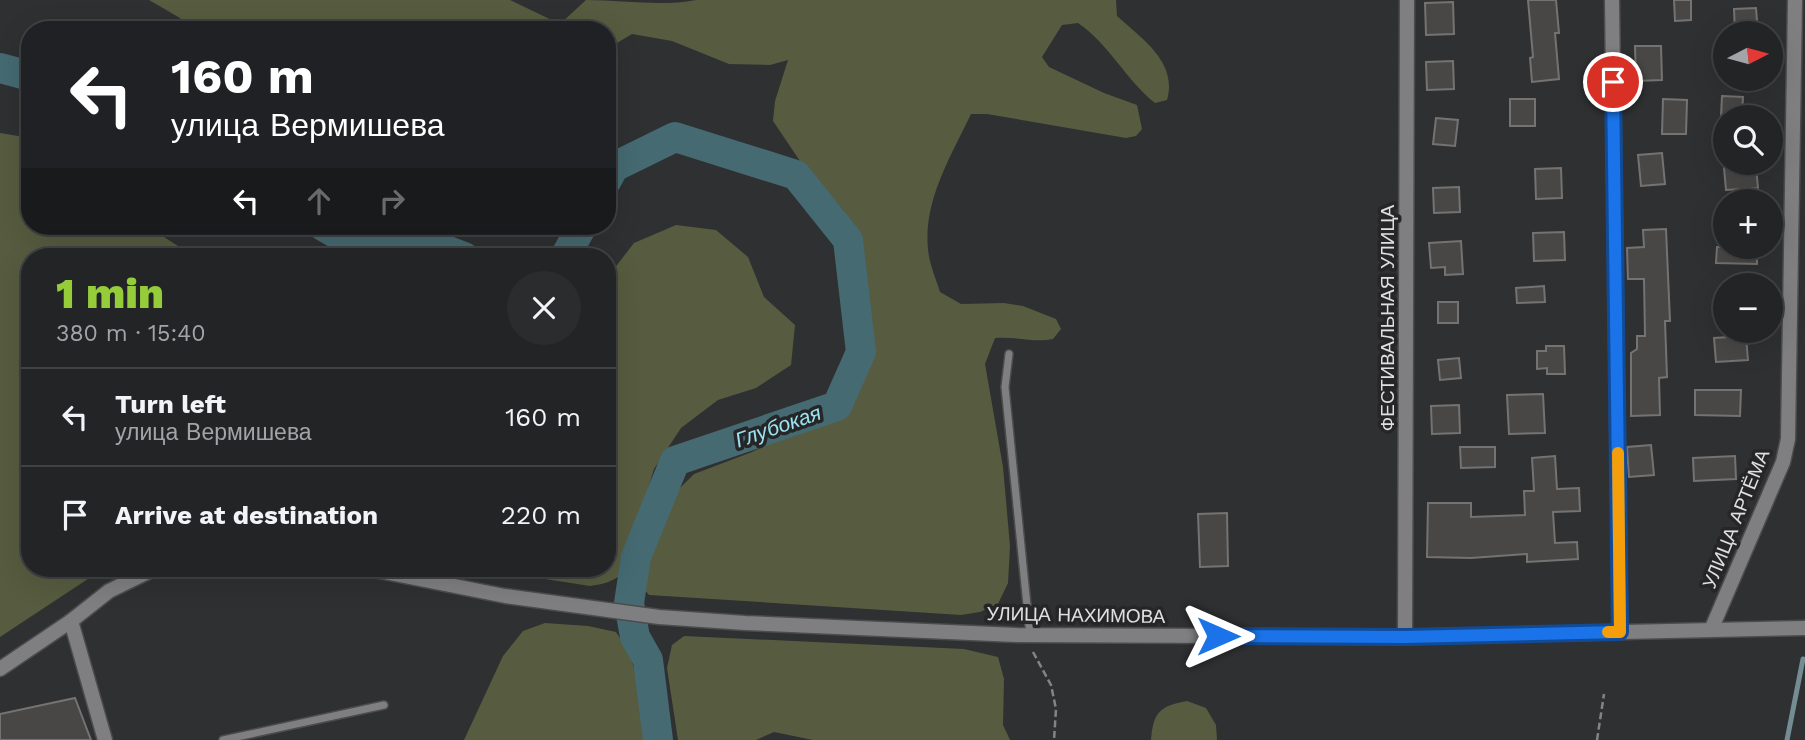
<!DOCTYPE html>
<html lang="en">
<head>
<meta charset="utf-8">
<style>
	:root { --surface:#232426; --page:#2b2c2e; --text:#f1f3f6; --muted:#a3a4a7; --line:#404143; --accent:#95cc3a }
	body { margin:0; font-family:"Work Sans",sans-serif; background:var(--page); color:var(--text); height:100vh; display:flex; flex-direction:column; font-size:26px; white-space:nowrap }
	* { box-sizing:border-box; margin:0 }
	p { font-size:23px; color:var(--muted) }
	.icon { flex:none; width:38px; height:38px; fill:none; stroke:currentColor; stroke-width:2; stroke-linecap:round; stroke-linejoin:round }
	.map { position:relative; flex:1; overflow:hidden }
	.side { position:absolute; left:21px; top:248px; width:595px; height:329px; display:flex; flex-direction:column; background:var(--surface); border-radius:28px; box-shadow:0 7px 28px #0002,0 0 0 2px var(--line) }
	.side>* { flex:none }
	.hud { position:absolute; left:21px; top:21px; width:595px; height:214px; border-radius:28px; box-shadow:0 7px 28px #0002,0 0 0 2px var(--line); background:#202124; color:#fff; overflow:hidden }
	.needle { width:46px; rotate:84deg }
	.fabs { position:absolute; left:1713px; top:21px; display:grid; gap:14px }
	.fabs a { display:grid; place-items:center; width:70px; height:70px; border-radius:50%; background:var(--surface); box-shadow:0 7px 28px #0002,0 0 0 2px var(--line); font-size:35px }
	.pin { position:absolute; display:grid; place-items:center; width:60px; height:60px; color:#fff; margin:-30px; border:4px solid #fff; border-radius:50%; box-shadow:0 2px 7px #0007 }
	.me { position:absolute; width:77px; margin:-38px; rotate:90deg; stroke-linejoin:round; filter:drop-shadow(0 0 5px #0008) }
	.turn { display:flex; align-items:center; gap:24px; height:147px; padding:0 35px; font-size:32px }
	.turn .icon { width:91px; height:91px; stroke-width:2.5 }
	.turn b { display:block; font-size:49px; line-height:60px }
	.lanes { display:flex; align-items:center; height:66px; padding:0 35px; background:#0003; justify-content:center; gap:35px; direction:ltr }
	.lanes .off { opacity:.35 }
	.round { display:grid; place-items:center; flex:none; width:74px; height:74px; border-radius:37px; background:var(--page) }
	.summary { display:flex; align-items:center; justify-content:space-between; height:119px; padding:0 35px }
	h1 { font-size:42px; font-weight:800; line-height:52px; color:var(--accent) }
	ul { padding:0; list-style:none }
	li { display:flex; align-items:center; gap:21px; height:98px; padding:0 35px; border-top:2px solid var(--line) }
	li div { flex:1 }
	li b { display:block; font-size:26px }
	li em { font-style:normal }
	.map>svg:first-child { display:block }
	.forest { fill:#575c40 }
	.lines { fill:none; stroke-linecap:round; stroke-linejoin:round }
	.stream { stroke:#748d93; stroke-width:5 }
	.river { stroke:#456a71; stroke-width:30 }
	.building { fill:#494745; stroke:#747371; stroke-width:2 }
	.service-casing { stroke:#4c4c4e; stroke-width:10 }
	.minor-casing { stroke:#4c4c4e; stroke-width:17 }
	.tertiary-casing { stroke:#4c4c4e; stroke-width:17 }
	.path { stroke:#838485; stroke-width:2.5; stroke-dasharray:7 3.5; stroke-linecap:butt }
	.service { stroke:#7f7f82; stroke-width:7 }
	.minor { stroke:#7f7f82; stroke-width:14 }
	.tertiary { stroke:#7f7f82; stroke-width:14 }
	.route-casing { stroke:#114b97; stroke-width:18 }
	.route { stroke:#1a73e8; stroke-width:12 }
	.slow { stroke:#f59e0b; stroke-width:12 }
	.labels { text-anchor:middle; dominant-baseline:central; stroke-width:7; stroke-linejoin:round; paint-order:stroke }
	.street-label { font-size:19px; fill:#e0e0e1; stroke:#262628 }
	.water-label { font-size:21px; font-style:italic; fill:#9be3f0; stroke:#262628 }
</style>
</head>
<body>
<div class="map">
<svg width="1805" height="740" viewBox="0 0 1805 740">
	<rect width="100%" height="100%" fill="#2f3032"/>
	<g class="forest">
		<path d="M149,0H510L560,24L586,0C623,0 660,7 696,0H1116L1117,16C1142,39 1178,62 1167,100L1155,103C1125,79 1110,45 1078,23L1062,25L1042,57L1049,67L1104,93L1137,105L1142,129L1136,136L1126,138L987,114H971C951,156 923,201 928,249C929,263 936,279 940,292L961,304L1004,303L1023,306L1056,319L1061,329L1053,339C1034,343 1015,336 995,338L985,364L1003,467L1010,546L1008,583L998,604L980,612L961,615L649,595L643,588V572L656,530L676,492L694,474L752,452L844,408L859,381L873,336L870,307L856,239L843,210L802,164L773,121L775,101L788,60L770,65L729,64L672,41L632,34L607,49V30H192L180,18Z"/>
		<path d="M0,133L30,138V226H147L195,257H30V569H103L0,637Z"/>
		<path d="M676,225L716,230L748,257L764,297L795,325L791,365L756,388L718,400L681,428L654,469L623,573C613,582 603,584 590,586L480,569H607V278L634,243Z"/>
		<path d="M545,623L588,626L616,632C640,667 642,699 648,740H464L503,656L523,631Z"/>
		<path d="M684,636L964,649L998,657L1004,679L1003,725L1010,740H813L774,732L756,740H678L667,668L672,645Z"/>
		<path d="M1187,701L1206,708L1216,725L1217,740H1151C1153,712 1160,706 1187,701Z"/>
	</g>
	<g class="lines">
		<path class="stream" d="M1787,740L1803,659"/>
		<g class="river">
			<path d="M0,68L30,76"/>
			<path d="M607,180L614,167L675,137L796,175L848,240L861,352L837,406L675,461L636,557L629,603L635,637L648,660L658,740"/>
			<path d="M323,226L368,252L438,247L464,257"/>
			<path d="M565,257L582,226"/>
		</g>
	</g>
	<g class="building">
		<path d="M1528,0H1556L1559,33H1555L1559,79L1532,82L1530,58L1533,57Z"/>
		<path d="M1674,0H1691V20L1675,21Z"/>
		<path d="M1453,2L1454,34L1426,35L1425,3Z"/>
		<path d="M1756,8L1758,33H1735L1734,9Z"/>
		<path d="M1635,46H1661L1662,80L1636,81Z"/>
		<path d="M1453,61L1454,89L1427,90L1426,62Z"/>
		<path d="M1722,96L1743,97L1742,117H1721Z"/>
		<rect x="1510" y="99" width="25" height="27"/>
		<path d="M1663,99L1687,100L1686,134H1662Z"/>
		<path d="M1436,118L1458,120L1455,146L1433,144Z"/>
		<path d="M1662,153L1665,184L1641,186L1638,155Z"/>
		<path d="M1756,166L1758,188L1726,190L1724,168Z"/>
		<path d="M1561,168L1562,198L1536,199L1535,169Z"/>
		<path d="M1459,187L1460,212L1434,213L1433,188Z"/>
		<path d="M1666,229L1670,321H1665L1667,377L1659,378L1660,415L1631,416V353L1637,349V336H1645L1644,279H1628L1627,248L1644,247L1643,230Z"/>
		<path d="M1564,232L1565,260L1534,261L1533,233Z"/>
		<path d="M1461,241L1463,274L1445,275V267L1431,268L1429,243Z"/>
		<path d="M1717,247H1757V264L1716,263Z"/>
		<path d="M1544,286L1545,302L1517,303L1516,288Z"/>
		<rect x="1438" y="302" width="20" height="21"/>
		<path d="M1746,336L1748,360L1716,362L1714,338Z"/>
		<path d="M1546,346H1564L1565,374H1547V368L1537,369V351H1546Z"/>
		<path d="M1459,358L1461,378L1440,380L1438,360Z"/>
		<path d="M1695,390H1741L1740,416L1695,415Z"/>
		<path d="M1543,394L1545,433L1509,434L1507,395Z"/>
		<path d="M1459,405L1460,433L1432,434L1431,406Z"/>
		<path d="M1651,445L1654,475L1629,477L1627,447Z"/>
		<path d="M1460,447H1495V467L1461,468Z"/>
		<path d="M1555,456L1557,489L1579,488L1580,511L1553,512L1555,543L1577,542L1578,559L1527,562V554L1471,558L1427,557L1428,503H1471V517L1525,515L1524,491H1534L1532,458Z"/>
		<path d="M1735,456L1736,479L1694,481L1693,458Z"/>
		<path d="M1227,513L1228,566L1200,567L1198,514Z"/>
		<path d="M75,698L91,740H0V714Z"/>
	</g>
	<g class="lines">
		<defs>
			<g id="service">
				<path d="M1009,354L1005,387L1030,635"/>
				<path d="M223,740L384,705"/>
			</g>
			<g id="minor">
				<path d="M1612,0L1620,632"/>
				<path d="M71,621L105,740"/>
				<path d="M1711,630L1783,462L1788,439L1795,0"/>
				<path d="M1405,637L1407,0"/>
			</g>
			<g id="tertiary">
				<path d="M369,569L505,596L659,617L745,623L1016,635L1405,637L1805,628"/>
				<path d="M0,669L71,621L109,591L154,569"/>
			</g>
		</defs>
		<use href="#service" class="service-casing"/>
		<use href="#minor" class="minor-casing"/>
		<use href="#tertiary" class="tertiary-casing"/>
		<g class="path">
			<path d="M1033,652L1051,685L1056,709L1054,740"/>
			<path d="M1597,740L1604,694"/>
		</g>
		<use href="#service" class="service"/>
		<use href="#minor" class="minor"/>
		<use href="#tertiary" class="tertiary"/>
	</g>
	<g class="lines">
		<defs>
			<path id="route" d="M1218,636L1405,637L1620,632L1613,82"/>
		</defs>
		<use href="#route" class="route-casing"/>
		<use href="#route" class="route"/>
		<path class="slow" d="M1608,632H1620L1618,453"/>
	</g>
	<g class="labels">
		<g class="street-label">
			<text transform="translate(1387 318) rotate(-90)">ФЕСТИВАЛЬНАЯ УЛИЦА</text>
			<text transform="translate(1736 519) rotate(-68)">УЛИЦА АРТЁМА</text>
			<text transform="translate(1076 615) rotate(1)">УЛИЦА НАХИМОВА</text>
		</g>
		<g class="water-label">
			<text transform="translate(778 426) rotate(-19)">Глубокая</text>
		</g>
	</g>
</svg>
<div class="fabs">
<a><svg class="needle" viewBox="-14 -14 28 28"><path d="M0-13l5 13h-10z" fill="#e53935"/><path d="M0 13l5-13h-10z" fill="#a3a4a7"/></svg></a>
<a><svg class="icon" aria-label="search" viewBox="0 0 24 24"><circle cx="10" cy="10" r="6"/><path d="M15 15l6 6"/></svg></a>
<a>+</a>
<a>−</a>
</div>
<div class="pin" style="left:1613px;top:82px;background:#d93025"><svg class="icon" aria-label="arrive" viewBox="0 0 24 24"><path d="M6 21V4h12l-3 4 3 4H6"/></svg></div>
<svg class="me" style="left:1218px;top:636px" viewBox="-20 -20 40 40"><path d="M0-17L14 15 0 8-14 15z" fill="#1a73e8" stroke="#fff" stroke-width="4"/></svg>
<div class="hud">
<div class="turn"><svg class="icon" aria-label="left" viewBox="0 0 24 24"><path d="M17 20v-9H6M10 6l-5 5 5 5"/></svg><div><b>160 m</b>улица Вермишева</div></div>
<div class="lanes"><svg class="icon" aria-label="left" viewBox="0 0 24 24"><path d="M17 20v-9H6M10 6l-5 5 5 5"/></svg><svg class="icon off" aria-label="ahead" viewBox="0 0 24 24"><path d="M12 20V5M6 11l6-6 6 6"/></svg><svg class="icon off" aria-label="right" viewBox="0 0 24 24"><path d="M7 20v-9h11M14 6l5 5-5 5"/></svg></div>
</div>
<section class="side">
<div class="summary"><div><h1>1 min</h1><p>380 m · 15:40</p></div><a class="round"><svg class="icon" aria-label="close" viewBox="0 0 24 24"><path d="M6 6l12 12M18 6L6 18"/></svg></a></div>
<ul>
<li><svg class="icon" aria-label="left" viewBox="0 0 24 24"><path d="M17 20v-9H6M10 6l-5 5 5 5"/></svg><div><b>Turn left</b><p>улица Вермишева</p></div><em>160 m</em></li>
<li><svg class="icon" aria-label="arrive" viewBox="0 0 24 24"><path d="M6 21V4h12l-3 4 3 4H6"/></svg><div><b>Arrive at destination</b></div><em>220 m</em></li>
</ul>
</section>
</div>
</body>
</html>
